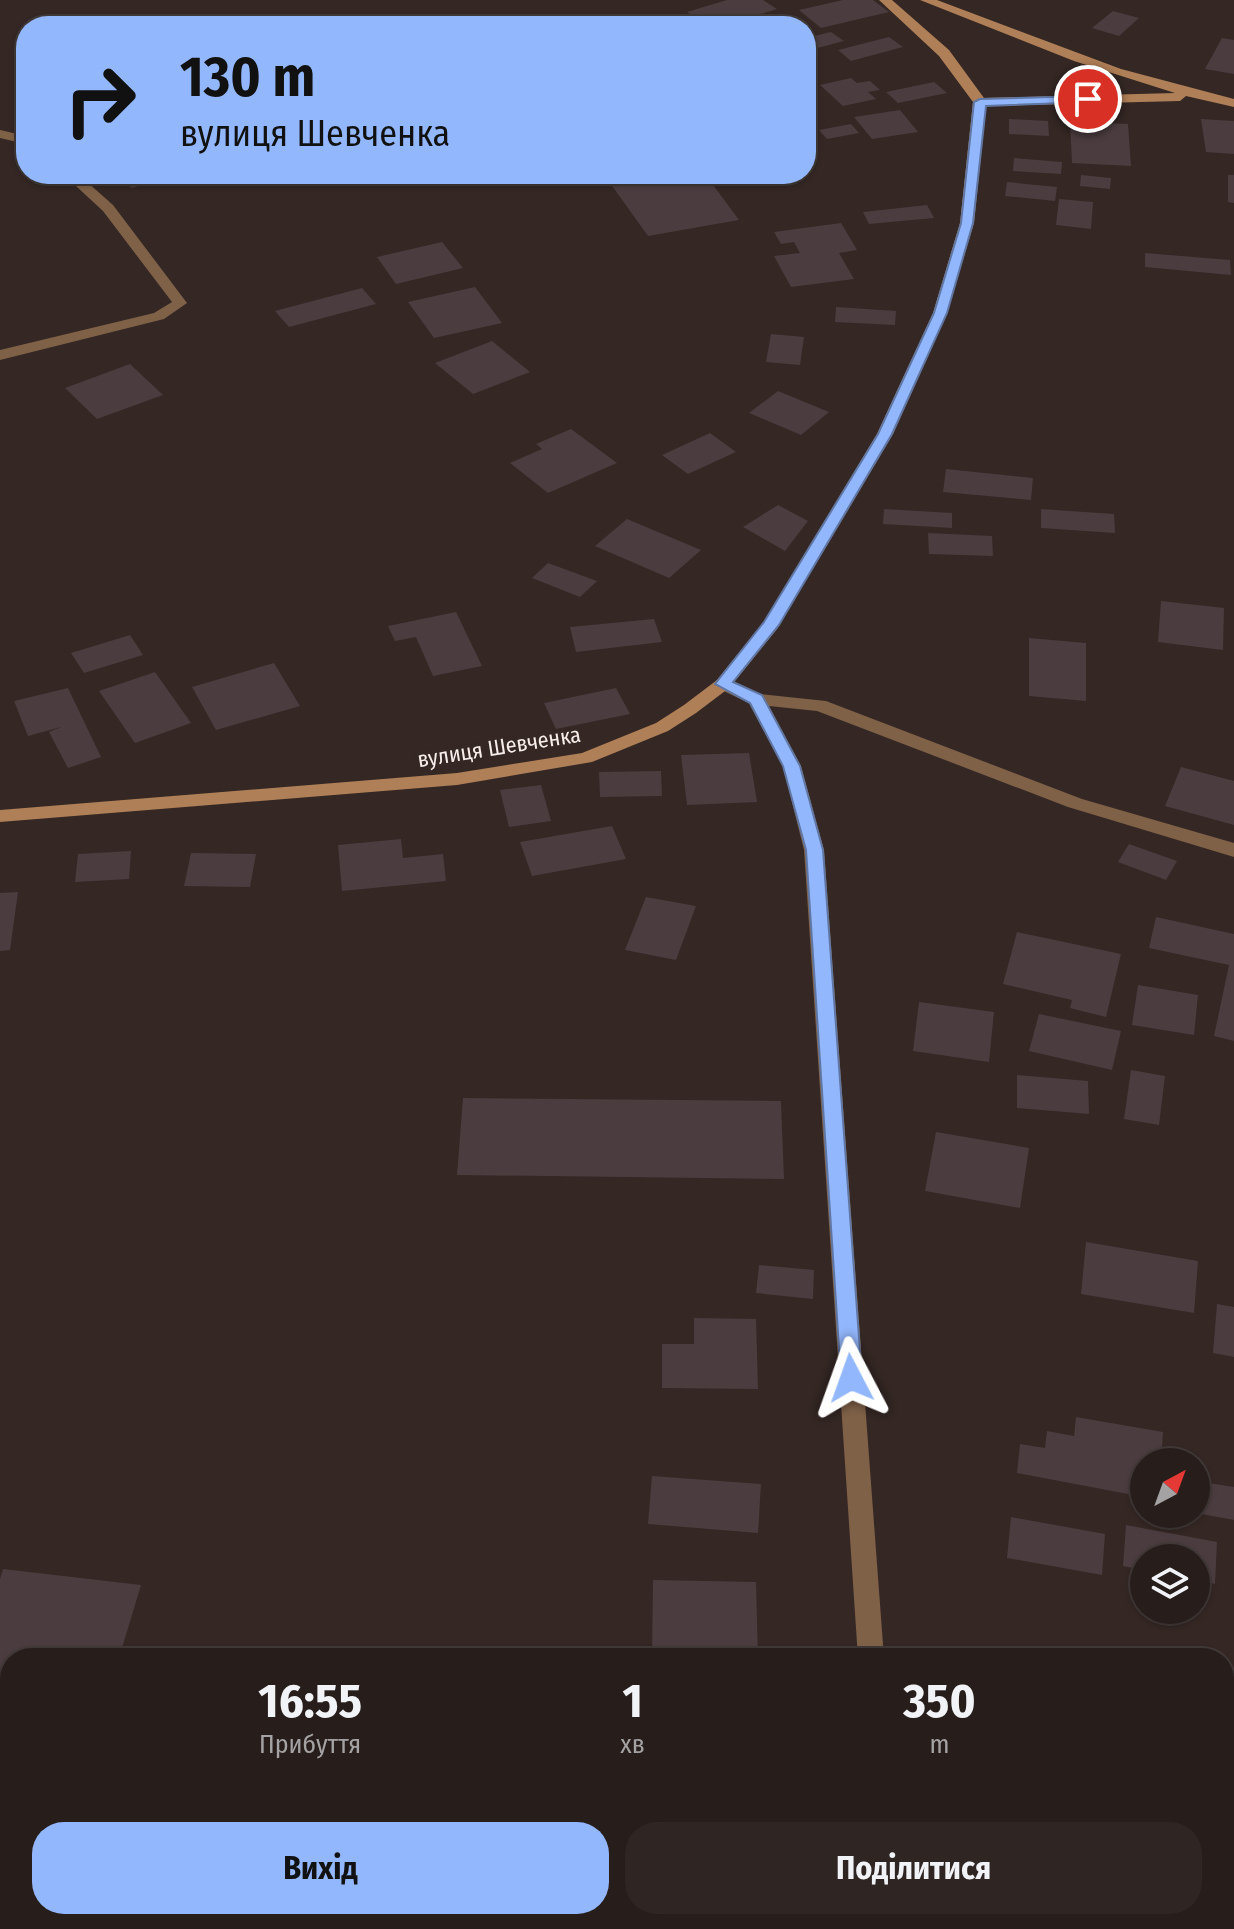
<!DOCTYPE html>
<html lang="uk">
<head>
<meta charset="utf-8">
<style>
	:root { --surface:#271d1b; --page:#2f2624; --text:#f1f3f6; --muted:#a4a2a3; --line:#433b3a; --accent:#93b7fd }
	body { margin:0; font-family:"Fira Sans Condensed",sans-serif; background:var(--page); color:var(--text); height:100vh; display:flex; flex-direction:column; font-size:30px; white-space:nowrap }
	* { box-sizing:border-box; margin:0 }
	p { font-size:26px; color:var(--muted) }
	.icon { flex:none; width:44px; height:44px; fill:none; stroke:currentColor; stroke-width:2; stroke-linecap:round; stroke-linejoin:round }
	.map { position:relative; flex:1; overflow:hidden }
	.details { position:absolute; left:0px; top:1648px; width:1234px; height:282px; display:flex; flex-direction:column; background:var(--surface); border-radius:32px 32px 0 0; box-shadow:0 2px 6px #0004,0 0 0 2px var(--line) }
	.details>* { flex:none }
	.guide { position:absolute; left:16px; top:16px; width:800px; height:168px; border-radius:32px; box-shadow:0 2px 6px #0004,0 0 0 2px var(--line); background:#93b7fd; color:#111; overflow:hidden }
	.needle { width:52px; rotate:41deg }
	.tools { position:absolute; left:1130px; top:1448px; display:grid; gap:16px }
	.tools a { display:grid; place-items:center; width:80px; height:80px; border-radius:50%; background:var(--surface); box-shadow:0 2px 6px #0004,0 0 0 2px var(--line); font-size:40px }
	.pin { position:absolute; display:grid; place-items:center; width:68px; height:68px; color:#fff; margin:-34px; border:4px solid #fff; border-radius:50%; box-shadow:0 2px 8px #0007 }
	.me { position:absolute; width:88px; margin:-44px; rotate:356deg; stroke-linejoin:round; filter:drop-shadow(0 0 6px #0008) }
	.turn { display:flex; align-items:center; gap:28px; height:168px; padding:0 32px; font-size:36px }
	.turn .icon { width:104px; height:104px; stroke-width:2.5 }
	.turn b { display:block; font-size:56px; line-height:68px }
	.eta { display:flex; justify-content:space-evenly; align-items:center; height:136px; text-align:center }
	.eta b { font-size:48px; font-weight:700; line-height:56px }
	.button { display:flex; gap:16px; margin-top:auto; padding:16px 32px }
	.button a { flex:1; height:92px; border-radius:32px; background:var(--accent); color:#111; font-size:32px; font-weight:700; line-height:92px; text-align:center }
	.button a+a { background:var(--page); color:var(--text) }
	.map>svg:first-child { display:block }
	.building { fill:#4b3c3f }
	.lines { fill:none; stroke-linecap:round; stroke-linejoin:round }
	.street { fill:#7f6148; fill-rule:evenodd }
	.secondary { fill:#af7f57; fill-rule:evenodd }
	.route { fill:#93b7fd; stroke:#6077a4; stroke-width:2 }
	.labels { text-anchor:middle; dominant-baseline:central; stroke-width:8; stroke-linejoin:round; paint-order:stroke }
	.street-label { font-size:22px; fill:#f7eeeb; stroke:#342724 }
</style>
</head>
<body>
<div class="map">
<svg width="1234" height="1929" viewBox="0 0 1234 1929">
	<rect width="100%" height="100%" fill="#342724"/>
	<g class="building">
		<path d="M727,0H763L777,9L722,26H709L687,12Z"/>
		<path d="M843,0H873L889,12L821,28L799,10Z"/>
		<path d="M1113,11L1139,18L1119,36L1092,28Z"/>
		<path d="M831,32L844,41L806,51V38Z"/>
		<path d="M889,37L903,47L851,61L838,50Z"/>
		<path d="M1222,38L1234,40V74L1205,69Z"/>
		<path d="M851,78L857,83L870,81L880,90L868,92L876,99L843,106L820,85Z"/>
		<path d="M934,82L947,93L898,103L886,92Z"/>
		<path d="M900,110L918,132L872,139L854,117Z"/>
		<path d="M1009,119L1048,121L1049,136L1009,134Z"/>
		<path d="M1201,119L1234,121V154L1206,152Z"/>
		<path d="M1070,121L1128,124L1131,166L1072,163Z"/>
		<path d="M851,124L859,133L827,139L819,130Z"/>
		<path d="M1014,158L1062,162L1061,174L1013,171Z"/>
		<path d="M139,174H171V175L132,188L122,180Z"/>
		<path d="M659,174H705L739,220L648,236L610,183Z"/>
		<path d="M1081,175L1111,178L1110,189L1080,186Z"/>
		<path d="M1228,175H1234V203L1228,202Z"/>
		<path d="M1007,182L1057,187L1055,201L1005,196Z"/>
		<path d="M1059,199L1093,202L1091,229L1056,225Z"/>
		<path d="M927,205L934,218L869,224L863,212Z"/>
		<path d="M841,223L857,250L839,253L854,279L791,287L774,256L800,253L794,242L781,244L774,232Z"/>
		<path d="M442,242L463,268L396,284L377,257Z"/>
		<path d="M1145,253L1230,260L1231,275L1145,267Z"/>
		<path d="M475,287L502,323L434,338L408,302Z"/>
		<path d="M362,288L376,304L289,327L275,311Z"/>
		<path d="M836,307L896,311L895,325L835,322Z"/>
		<path d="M771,334L804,337L800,365L766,362Z"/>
		<path d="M492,341L530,372L473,394L435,363Z"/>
		<path d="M130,364L163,395L97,419L65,388Z"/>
		<path d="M778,391L829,412L801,435L749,413Z"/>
		<path d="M571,429L617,463L548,493L510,463L542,449L536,444Z"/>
		<path d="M710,433L736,452L688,474L662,455Z"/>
		<path d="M946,469L1033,478L1031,500L943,492Z"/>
		<path d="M778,505L808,521L785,551L743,527Z"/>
		<path d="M884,509L952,513V528L883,524Z"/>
		<path d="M1041,509L1114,514L1115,533L1041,528Z"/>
		<path d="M627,519L701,550L669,578L595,546Z"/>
		<path d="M928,533L992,536L993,556L929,554Z"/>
		<path d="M548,563L597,581L580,597L532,578Z"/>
		<path d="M1161,601L1224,608L1223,650L1158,642Z"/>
		<path d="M456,612L482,666L433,676L416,637L395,641L388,626Z"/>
		<path d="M654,619L662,642L576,652L570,627Z"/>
		<path d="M130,635L143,655L84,673L71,653Z"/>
		<path d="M1029,638L1086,643V701L1029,696Z"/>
		<path d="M274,663L300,706L216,730L192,687Z"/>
		<path d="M155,672L191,723L135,743L99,691Z"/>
		<path d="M68,688L101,757L68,768L49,732L61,727L28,736L14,701Z"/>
		<path d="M616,688L630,714L556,729L544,703Z"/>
		<path d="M749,753L757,802L687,805L681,755Z"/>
		<path d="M1181,767L1234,781V825L1165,806Z"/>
		<path d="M661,771L662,796L600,797L599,772Z"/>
		<path d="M541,785L551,821L509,827L500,790Z"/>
		<path d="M612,826L626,859L532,876L520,842Z"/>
		<path d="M401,839L403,858L443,854L446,881L342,891L338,845Z"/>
		<path d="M1129,844L1177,861L1166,880L1118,862Z"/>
		<path d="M131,851L129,879L75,882L78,854Z"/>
		<path d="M191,853L256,854L250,887L184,886Z"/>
		<path d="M18,892L10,950L0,951V893Z"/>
		<path d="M646,897L696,906L676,960L625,950Z"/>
		<path d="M1156,917L1234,934V1041L1214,1036L1229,965L1149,948Z"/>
		<path d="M1017,932L1121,954L1106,1017L1070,1008L1072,1000L1003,984Z"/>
		<path d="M1138,985L1198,995L1194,1035L1132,1025Z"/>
		<path d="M919,1002L994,1012L989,1062L913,1051Z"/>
		<path d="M1039,1014L1121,1031L1112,1070L1029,1051Z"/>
		<path d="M1131,1070L1165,1076L1159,1125L1124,1119Z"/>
		<path d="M1017,1075L1088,1081L1089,1114L1017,1108Z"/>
		<path d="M463,1098L781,1101L784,1179L457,1175Z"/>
		<path d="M936,1132L1029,1148L1020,1208L925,1191Z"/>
		<path d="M1086,1242L1198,1261L1194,1313L1081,1294Z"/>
		<path d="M759,1265L814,1270L813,1299L756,1293Z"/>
		<path d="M1217,1304L1234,1307V1357L1213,1353Z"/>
		<path d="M694,1318L756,1319L758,1389L662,1388V1344H694Z"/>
		<path d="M1076,1417L1163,1432L1161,1462H1144V1497L1017,1473L1020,1444L1045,1448L1047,1431L1074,1436Z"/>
		<path d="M652,1476L761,1484L758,1533L648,1524Z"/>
		<path d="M1196,1481L1234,1487V1520L1196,1513Z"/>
		<path d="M1011,1517L1105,1534L1102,1575L1007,1558Z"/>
		<path d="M1126,1525L1217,1542L1215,1584L1196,1580V1558H1144V1570L1123,1566Z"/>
		<path d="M3,1569L141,1585L119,1658H10V1753L0,1751V1579Z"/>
		<path d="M653,1580L756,1582L758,1658H652Z"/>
		<path d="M500,1920H568L611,1927L498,1929Z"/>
		<path d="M1109,1920H1190L1191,1929L1109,1922Z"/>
		<path d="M641,1922L740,1927V1929H640Z"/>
	</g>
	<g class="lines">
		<g class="street">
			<path d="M0,130L26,136V144L0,138Z"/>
			<path d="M63,174H78L113,205L187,303L164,319L0,360V350L154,313L172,302L103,211Z"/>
			<path d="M723,678L759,694L826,701L1082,799L1234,843V857L1068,807L817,711L769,706L801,766L824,850L884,1658H858L804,850L783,766L749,703L717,688L714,684L717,680Z"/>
			<path d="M875,1920H903L904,1929H876Z"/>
		</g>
		<path class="secondary" d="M879,0H892L949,50L984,98L1175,93L1074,61L920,0H937L1121,69L1234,99V107L1186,96L1180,101L986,106L974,223L947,313L893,434L777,629L729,688L696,713L668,731L592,762L457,785L0,822V810L457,773L582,753L656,723L684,705L717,680L764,622L877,434L933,313L960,223L973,102L939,56Z"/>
	</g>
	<path class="route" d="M1088,96L1092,97V102L986,106L973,223L947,313L892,434L779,625L733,682L762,695L800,766L823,850L862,1378L859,1385L851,1387L844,1385L841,1378L806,850L783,766L750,703L715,684L764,622L878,434L934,313L961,223L974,102L980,99Z"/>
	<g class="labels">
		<g class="street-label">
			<text transform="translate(499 747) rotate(-9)">вулиця Шевченка</text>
		</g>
	</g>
</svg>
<div class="tools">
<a><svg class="needle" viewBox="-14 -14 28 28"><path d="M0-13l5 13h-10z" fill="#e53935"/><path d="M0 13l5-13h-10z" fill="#a4a2a3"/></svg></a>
<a><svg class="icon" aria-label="layers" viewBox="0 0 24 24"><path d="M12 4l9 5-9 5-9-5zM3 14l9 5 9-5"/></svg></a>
</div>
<div class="pin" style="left:1088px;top:99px;background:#d93025"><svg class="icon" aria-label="arrive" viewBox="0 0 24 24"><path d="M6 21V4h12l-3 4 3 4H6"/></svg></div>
<svg class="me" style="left:851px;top:1378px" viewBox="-20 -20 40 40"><path d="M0-17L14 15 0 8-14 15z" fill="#93b7fd" stroke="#fff" stroke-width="4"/></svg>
<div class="guide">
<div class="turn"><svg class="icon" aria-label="right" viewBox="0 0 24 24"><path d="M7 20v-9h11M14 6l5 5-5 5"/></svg><div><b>130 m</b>вулиця Шевченка</div></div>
</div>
<section class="details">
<div class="eta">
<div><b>16:55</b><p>Прибуття</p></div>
<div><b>1</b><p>хв</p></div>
<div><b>350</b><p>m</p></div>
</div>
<div class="button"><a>Вихід</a><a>Поділитися</a></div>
</section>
</div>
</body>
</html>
